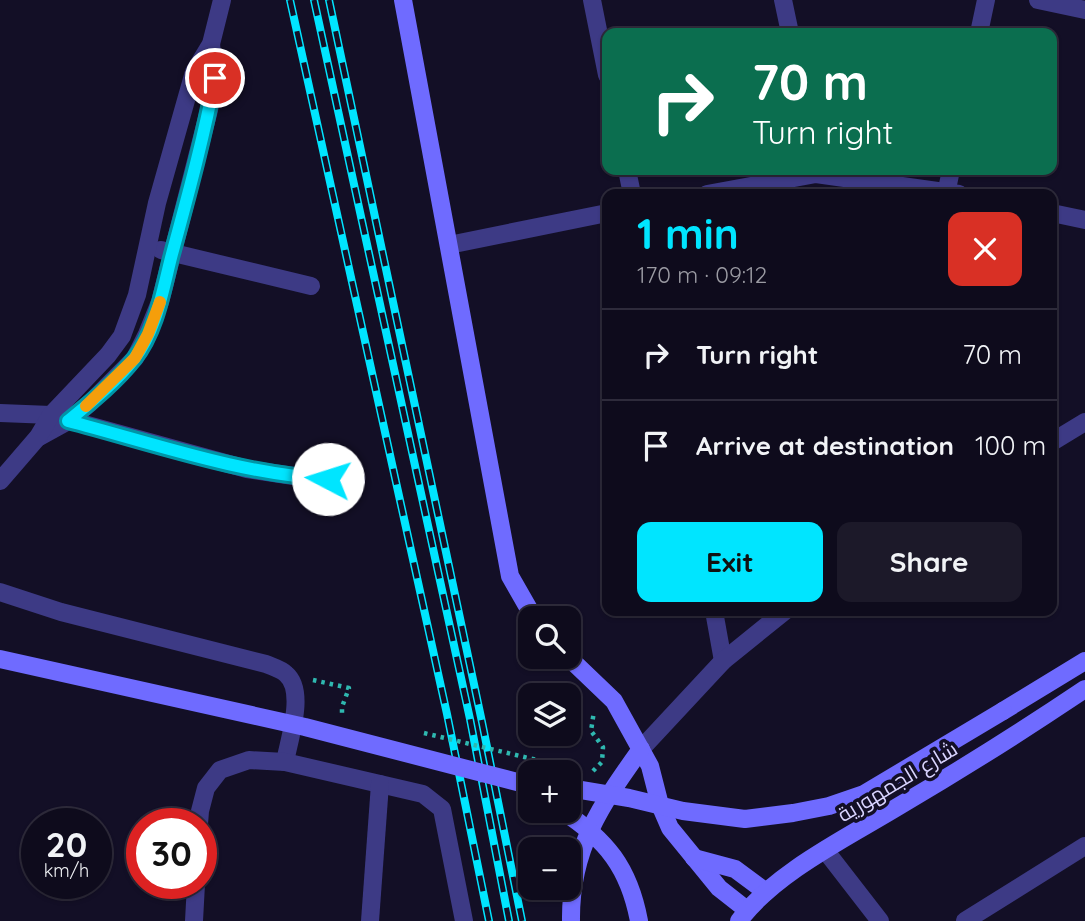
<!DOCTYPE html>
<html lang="en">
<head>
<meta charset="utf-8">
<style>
	:root { --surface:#0e0b1c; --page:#1c1929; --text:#f1f3f6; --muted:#9b9ba3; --line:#2e2b3b; --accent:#00e5ff }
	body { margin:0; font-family:Quicksand,Cairo,sans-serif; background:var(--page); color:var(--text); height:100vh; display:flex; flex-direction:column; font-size:26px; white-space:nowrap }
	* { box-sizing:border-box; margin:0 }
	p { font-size:23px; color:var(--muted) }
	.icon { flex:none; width:38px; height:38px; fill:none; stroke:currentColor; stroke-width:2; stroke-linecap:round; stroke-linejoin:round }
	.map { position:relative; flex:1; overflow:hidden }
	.drawer { position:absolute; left:602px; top:189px; width:455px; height:427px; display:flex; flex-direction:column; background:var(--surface); border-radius:14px; box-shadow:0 2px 5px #0004,0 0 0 2px var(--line) }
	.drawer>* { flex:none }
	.hud { position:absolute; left:602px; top:28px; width:455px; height:147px; border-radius:14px; box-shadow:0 2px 5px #0004,0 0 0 2px var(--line); background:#0b6e4f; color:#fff; overflow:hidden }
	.tools { position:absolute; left:518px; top:606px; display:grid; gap:14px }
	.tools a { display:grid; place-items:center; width:63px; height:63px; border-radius:14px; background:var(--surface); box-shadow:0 2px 5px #0004,0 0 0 2px var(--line); font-size:35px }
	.speed { position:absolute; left:21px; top:808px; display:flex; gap:14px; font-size:35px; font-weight:700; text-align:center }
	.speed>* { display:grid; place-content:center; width:91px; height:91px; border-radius:50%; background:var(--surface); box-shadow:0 2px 5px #0004,0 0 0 2px var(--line); line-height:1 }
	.speed small { font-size:18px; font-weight:400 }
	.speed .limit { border:10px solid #d22; background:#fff; color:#111 }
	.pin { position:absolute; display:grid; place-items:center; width:60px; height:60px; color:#fff; margin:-30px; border:4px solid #fff; border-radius:50%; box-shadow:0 2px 7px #0007 }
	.me { position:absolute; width:77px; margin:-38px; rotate:275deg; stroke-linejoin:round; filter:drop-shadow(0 0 5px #0008) }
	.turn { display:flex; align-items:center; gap:24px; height:147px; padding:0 35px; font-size:32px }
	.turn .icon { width:91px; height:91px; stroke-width:2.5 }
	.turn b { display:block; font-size:49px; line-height:60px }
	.round { display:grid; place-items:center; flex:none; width:74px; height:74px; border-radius:14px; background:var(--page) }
	.headline { display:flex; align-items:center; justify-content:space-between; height:119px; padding:0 35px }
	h1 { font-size:42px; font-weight:700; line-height:52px; color:var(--accent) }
	.cta { display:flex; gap:14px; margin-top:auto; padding:14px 35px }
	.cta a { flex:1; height:80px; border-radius:14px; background:var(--accent); color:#111; font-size:28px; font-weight:700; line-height:80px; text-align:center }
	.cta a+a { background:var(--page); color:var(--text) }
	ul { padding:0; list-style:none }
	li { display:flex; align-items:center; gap:21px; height:91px; padding:0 35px; border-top:2px solid var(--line) }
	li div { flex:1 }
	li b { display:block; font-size:26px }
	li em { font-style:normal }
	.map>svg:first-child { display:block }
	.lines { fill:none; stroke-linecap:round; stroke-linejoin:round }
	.path { stroke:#2fb8b0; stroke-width:4.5; stroke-dasharray:3.5 5; stroke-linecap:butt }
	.street { stroke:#3d3a85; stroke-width:18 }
	.secondary { stroke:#6f6bff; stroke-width:18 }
	.rail-casing { stroke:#00e5ff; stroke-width:8 }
	.rail { stroke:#130f26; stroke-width:5; stroke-dasharray:16; stroke-linecap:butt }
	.path-bridge { stroke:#2fb8b0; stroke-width:4.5; stroke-dasharray:3.5 5; stroke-linecap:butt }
	.secondary-bridge { stroke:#6f6bff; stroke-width:18 }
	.route-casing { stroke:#0095a6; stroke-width:18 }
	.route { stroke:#00e5ff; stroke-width:12 }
	.slow { stroke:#f59e0b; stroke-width:12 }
	.labels { text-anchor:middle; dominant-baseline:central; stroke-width:7; stroke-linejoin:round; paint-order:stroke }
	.street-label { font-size:21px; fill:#d9d4ff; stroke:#130f26 }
</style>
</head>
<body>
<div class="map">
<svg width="1085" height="921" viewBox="0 0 1085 921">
	<rect width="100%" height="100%" fill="#130f26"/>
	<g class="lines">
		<g class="path">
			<path d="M313,680L349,688L342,707V714"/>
			<path d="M593,771L602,762L603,747L591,731L594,711"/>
		</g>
		<g class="street">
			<path d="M592,0L607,75"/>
			<path d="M783,0L790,33"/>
			<path d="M1038,0L1085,10"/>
			<path d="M979,33L986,0"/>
			<path d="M627,170L632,194"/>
			<path d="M707,194L816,174L959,194"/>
			<path d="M946,194L951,170"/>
			<path d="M1052,213L1085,220"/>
			<path d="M449,245L607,213"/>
			<path d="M161,250L311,286"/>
			<path d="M0,413L51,415L247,469L300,477L356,480"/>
			<path d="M39,437L68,421L90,403L135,358L147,334L160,302L209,110L215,78L211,44"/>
			<path d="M1052,442L1085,422"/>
			<path d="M0,481L38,437L51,415L108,355L122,336L137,295L157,203L179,125L194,72L211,44L222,0"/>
			<path d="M0,592L61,612L266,664C273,667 281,669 286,674C306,691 289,739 285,762"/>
			<path d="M714,611L723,661"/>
			<path d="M641,749L723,661L785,611"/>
			<path d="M199,824L200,811L206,788L220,770L249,760L285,762L423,794L442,809L464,921"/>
			<path d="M825,850L880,921"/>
			<path d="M194,921L196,884"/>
			<path d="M370,921L380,784"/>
			<path d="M965,921L1085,846"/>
		</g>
		<g class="secondary">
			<path d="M403,0L510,576L534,618"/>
			<path d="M567,656L614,701L650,766L660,805L670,828L719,888L747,910"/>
			<path d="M1003,711L1085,661"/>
			<path d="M694,858L735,869L766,892"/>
			<path d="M571,921C570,849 601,805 641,749"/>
			<path d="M739,921C774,873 848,837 899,806C962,769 1024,730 1085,689"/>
		</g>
		<defs>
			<g id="rail">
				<path d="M290,0L447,714L489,921"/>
				<path d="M314,0L470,719L509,921"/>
				<path d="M329,0L482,722L522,921"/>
			</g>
		</defs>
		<use href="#rail" class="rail-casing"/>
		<use href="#rail" class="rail"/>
		<path class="path-bridge" d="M424,733L566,767"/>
		<g class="secondary-bridge">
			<path d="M0,659L305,727L521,783"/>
			<path d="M569,788L629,798L683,811L745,819L793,813L829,806L864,794L1003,711"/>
			<path d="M561,810C607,840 629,868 639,921"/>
		</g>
	</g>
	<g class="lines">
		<defs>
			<path id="route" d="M215,78C204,137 188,195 172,254C163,288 157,330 134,359C116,382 91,402 68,421C153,443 239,474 328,479"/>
		</defs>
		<use href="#route" class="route-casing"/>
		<use href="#route" class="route"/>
		<path class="slow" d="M86,406L135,358L148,334L160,302"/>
	</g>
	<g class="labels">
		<g class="street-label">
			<text transform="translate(897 781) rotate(-31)">شارع الجمهورية</text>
		</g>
	</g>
</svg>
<div class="tools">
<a><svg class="icon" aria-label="search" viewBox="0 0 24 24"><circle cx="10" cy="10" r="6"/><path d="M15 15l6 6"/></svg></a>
<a><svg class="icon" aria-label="layers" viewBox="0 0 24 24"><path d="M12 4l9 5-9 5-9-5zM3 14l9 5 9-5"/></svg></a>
<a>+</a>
<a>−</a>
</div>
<div class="speed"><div>20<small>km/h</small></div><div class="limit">30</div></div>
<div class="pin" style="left:215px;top:78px;background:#d93025"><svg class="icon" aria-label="arrive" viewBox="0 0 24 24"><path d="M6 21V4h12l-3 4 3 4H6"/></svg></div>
<svg class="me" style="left:328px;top:479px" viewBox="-20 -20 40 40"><circle r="19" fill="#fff"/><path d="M0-13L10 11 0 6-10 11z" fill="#00e5ff"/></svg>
<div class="hud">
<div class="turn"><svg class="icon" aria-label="right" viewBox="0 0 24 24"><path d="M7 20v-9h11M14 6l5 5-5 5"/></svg><div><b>70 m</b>Turn right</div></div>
</div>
<section class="drawer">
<div class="headline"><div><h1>1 min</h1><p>170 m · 09:12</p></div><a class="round" style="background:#d93025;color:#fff"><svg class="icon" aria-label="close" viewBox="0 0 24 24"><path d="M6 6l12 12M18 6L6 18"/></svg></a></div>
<ul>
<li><svg class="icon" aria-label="right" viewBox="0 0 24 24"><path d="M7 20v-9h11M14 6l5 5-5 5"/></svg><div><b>Turn right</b></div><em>70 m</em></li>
<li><svg class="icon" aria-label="arrive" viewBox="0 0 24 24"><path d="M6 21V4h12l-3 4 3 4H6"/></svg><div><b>Arrive at destination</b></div><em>100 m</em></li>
</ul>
<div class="cta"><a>Exit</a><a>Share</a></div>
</section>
</div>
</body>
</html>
